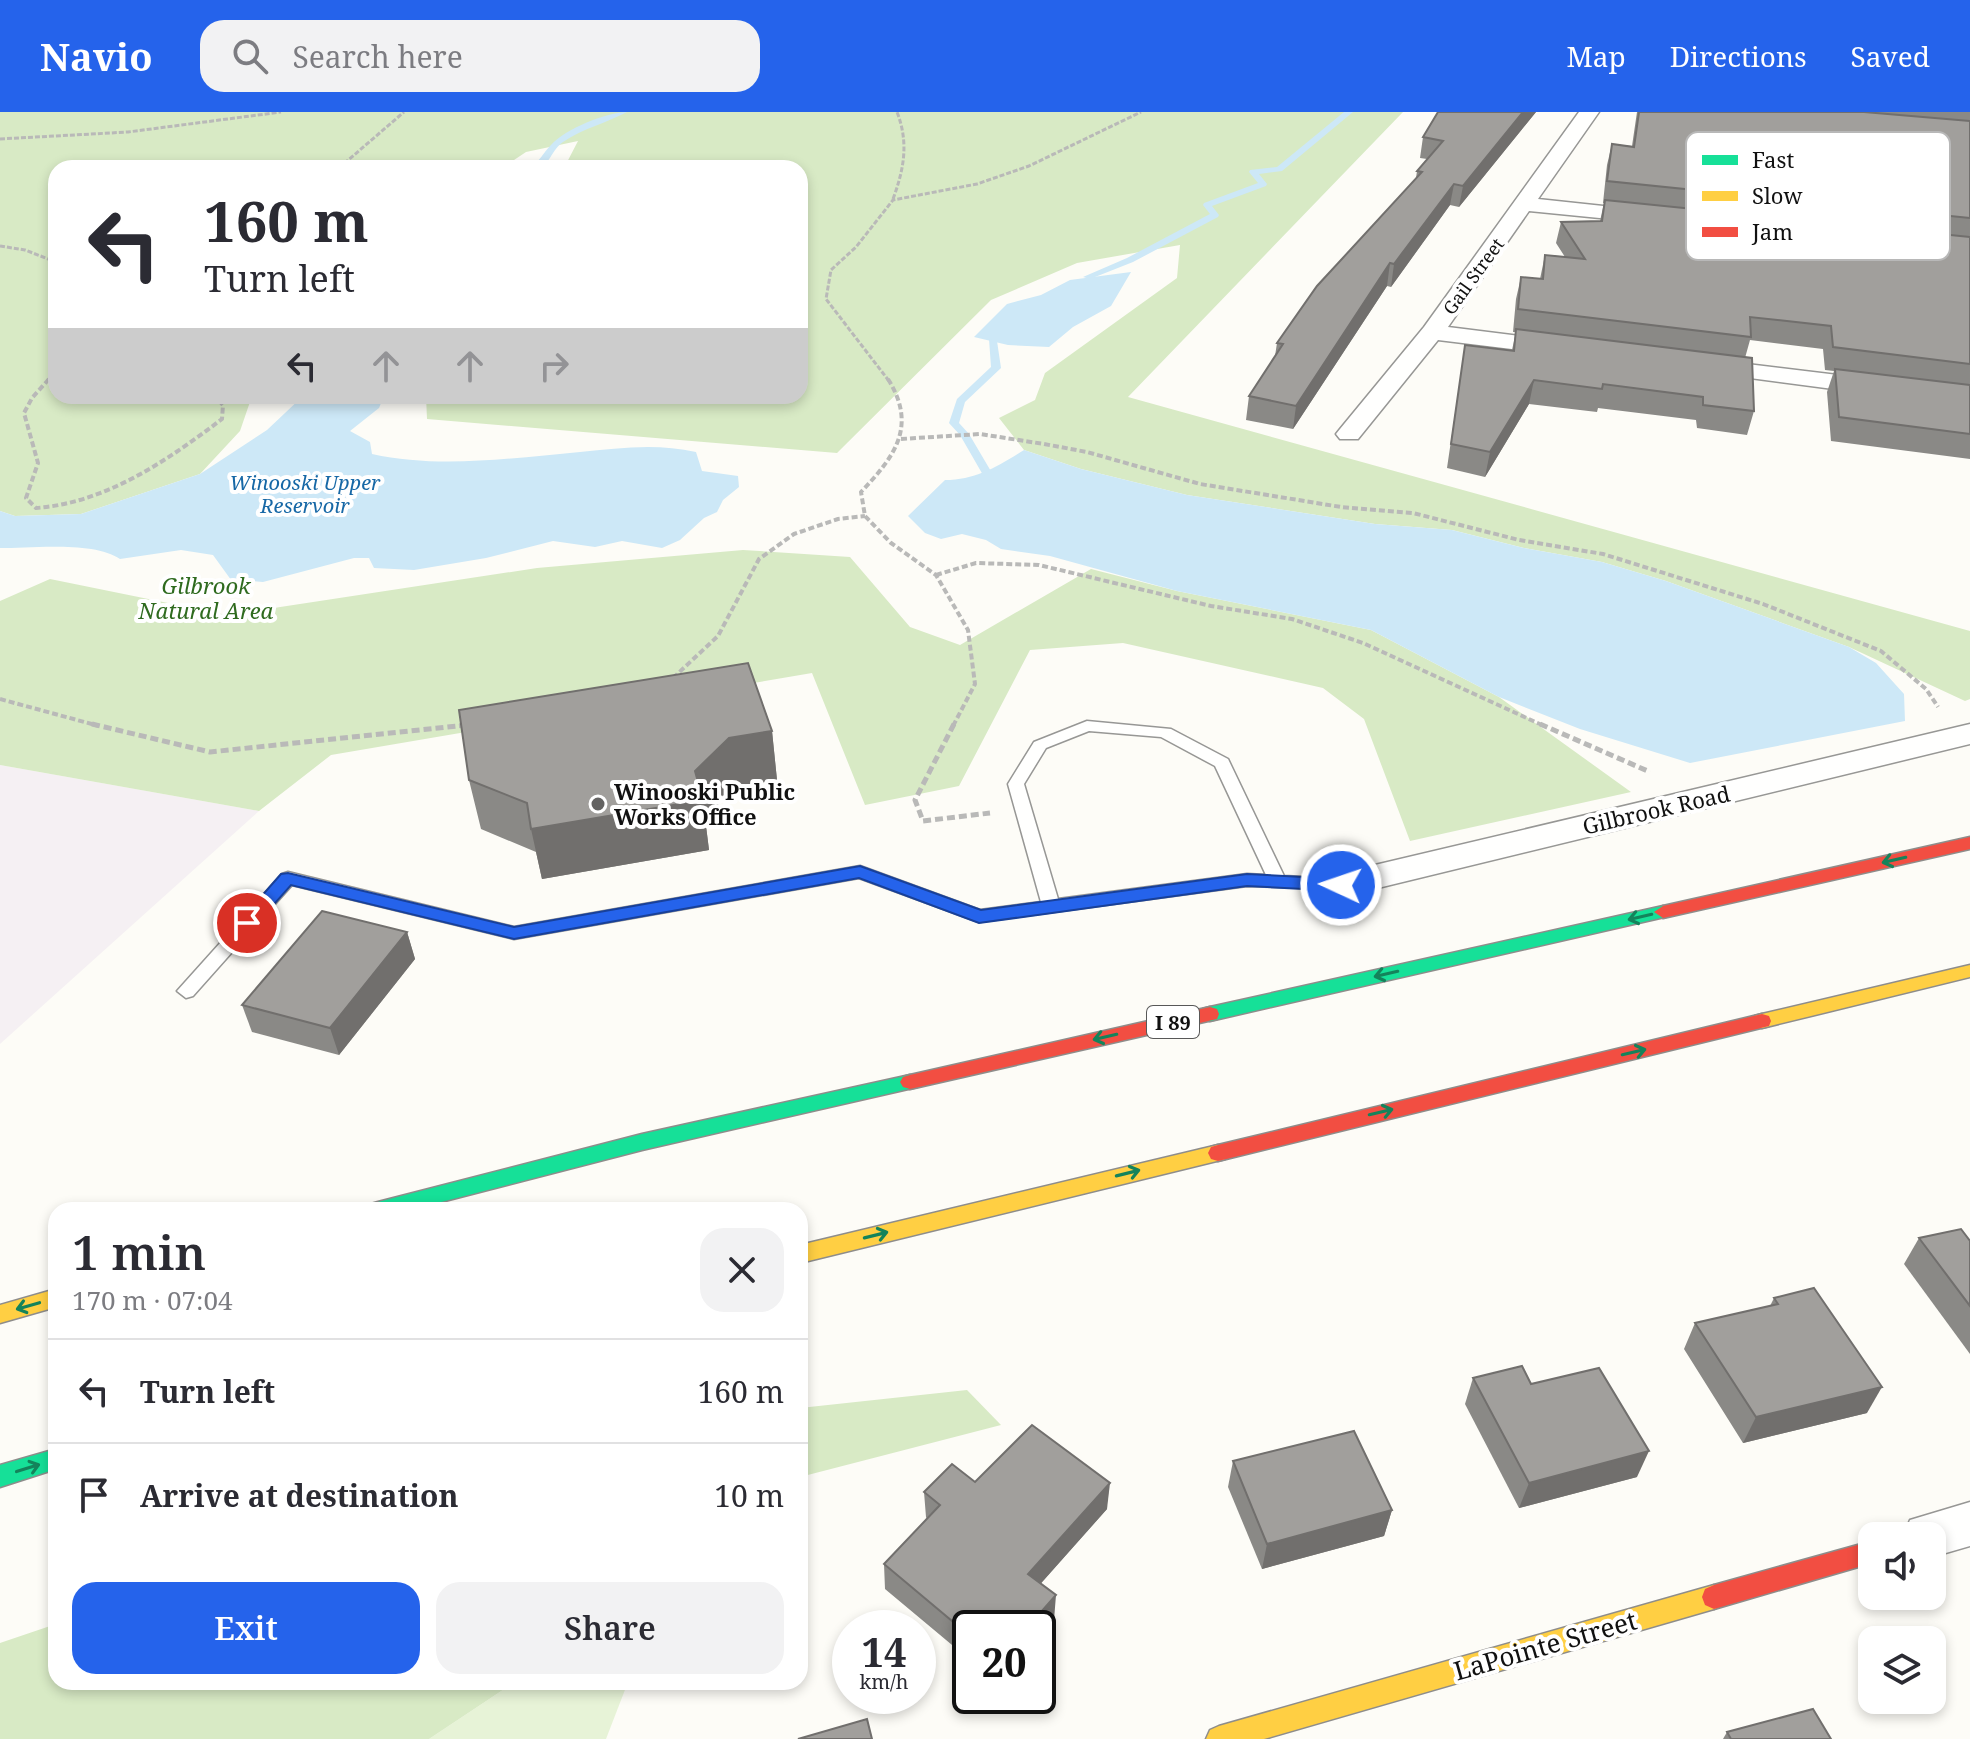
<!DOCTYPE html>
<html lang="en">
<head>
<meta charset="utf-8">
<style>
	:root { --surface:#fff; --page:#f2f2f3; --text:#2b2b33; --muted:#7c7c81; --line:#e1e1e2; --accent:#2563eb }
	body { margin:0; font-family:"Noto Serif",serif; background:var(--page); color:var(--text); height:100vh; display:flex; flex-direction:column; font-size:30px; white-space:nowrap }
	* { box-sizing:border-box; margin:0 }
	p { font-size:26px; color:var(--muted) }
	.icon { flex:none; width:44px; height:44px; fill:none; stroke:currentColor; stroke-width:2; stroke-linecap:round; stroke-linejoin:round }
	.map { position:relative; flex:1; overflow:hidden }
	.panel { position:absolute; left:48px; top:1090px; width:760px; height:488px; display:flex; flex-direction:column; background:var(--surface); border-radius:24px; box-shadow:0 4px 12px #0003 }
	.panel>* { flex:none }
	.banner { position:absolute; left:48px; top:48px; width:760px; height:244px; border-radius:24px; box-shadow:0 4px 12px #0003; background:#fff; color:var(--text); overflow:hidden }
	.buttons { position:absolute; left:1858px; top:1410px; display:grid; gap:16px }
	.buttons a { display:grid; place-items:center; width:88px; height:88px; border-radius:16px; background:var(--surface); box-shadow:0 4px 12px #0003; font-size:40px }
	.speed { position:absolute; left:832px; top:1498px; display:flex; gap:16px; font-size:40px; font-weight:700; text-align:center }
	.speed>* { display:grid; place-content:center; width:104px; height:104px; border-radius:50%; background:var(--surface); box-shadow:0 4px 12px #0003; line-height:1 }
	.speed small { font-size:20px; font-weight:400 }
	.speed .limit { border:4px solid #111; border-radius:12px; background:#fff; color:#111 }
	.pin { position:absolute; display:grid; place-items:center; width:68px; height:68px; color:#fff; margin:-34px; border:4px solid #fff; border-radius:50%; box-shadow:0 2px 8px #0007 }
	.me { position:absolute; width:88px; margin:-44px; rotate:273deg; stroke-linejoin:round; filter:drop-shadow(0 0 6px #0008) }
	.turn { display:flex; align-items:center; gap:28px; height:168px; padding:0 24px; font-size:36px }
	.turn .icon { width:104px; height:104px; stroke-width:2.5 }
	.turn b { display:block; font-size:56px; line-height:68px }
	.lanes { display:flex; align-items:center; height:76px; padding:0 24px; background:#0003; justify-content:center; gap:40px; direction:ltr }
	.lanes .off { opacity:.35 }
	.round { display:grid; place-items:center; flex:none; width:84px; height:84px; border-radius:24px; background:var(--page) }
	.overview { display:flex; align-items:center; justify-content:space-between; height:136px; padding:0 24px }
	h1 { font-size:48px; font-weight:600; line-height:60px }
	.action { display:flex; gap:16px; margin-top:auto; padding:16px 24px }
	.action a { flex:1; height:92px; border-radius:24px; background:var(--accent); color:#fff; font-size:32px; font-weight:600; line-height:92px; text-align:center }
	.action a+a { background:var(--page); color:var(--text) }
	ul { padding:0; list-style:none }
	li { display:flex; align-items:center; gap:24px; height:104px; padding:0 24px; border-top:2px solid var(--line) }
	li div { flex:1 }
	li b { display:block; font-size:30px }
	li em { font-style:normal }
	header { display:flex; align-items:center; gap:48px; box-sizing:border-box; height:112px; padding:0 40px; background:var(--accent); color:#fff }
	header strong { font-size:38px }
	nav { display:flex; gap:44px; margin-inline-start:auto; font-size:28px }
	.search { width:560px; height:72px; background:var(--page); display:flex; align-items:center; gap:20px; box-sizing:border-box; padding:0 28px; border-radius:24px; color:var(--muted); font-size:30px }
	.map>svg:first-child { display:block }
	.industrial { fill:#f5f0f3 }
	.green { fill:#e7f3d7 }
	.forest { fill:#d8eac5 }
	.water { fill:#cde8f7 }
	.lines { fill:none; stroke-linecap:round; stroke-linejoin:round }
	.stream { fill:#cde8f7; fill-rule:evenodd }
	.lane-casing { stroke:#979795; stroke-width:3 }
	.street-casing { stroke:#979795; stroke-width:3 }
	.fast-casing { stroke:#8e8d8b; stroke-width:3 }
	.slow-casing { stroke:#8e8d8b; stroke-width:3 }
	.jam-casing { stroke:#8e8d8b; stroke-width:3 }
	.path-far2 { stroke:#b9b9b8; stroke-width:3; stroke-dasharray:5 2; stroke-linecap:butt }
	.path-far1 { stroke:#b9b9b8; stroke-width:4; stroke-dasharray:6 3; stroke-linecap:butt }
	.path { stroke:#b9b9b8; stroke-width:5; stroke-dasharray:8 4; stroke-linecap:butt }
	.lane { fill:#fffffe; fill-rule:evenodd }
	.street { fill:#fffffe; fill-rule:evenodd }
	.fast { fill:#16e098; fill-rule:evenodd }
	.slow { fill:#ffcf43; fill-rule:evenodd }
	.jam { fill:#f24e42; fill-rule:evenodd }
	.wall { fill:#8a8986 }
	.shaded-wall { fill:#716f6d }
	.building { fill:#a19f9c; stroke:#716f6d; stroke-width:2 }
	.oneway { stroke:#14835b }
	.route { fill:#2563eb; stroke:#184099; stroke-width:2 }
	.poi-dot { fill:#646362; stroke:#fff; stroke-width:3 }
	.labels { text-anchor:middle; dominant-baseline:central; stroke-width:8; stroke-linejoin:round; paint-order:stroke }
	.far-street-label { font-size:18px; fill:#111; stroke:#fff }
	.far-water-label { font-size:20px; font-style:italic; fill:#1768a6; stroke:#fff }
	.shield { fill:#fff; stroke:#585858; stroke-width:2 }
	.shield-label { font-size:20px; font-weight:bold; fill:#111 }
	.park-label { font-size:22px; font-style:italic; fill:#2f6b1f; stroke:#fff }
	.poi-label { font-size:22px; font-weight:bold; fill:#111; stroke:#fff; text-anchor:start }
	.street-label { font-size:22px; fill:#111; stroke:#fff }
	.near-street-label { font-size:26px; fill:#111; stroke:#fff }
	.key { fill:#fff; stroke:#b8b8b8; stroke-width:2 }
	.key-label { font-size:22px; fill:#111 }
</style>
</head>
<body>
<header>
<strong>Navio</strong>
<div class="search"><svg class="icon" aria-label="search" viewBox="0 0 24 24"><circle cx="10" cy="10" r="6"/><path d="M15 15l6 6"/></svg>Search here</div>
<nav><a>Map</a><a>Directions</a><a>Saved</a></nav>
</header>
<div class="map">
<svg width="1970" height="1627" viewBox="0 0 1970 1627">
	<rect width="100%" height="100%" fill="#fdfcf7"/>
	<path class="industrial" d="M0,653L259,699L0,932Z"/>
	<path class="green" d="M515,1570H628L606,1627H429Z"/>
	<g class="forest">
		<path d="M0,0H1403L1128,285L1970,519V587L1965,589L1849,535L1666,469L1602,450L1524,436L1452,418L1375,412L1187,383L1081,357L1024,338L999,306L1035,288L1045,261L1177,166L1180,133L1077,151L991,188L837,341L427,307L426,284H800V56H564L578,29L526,40L502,56H56V284H252L240,319L200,362L81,402L15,404L0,399Z"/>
		<path d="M743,438L850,445L910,515L960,533L1091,457L1177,479L1371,518L1499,585L1631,680L1410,729L1364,607L1323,576L1123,531L1030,538L959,674L865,693L812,561L331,643L259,699L0,653V489L50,467L227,503L537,456Z"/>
		<path d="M967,1278L1001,1313L800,1365V1296Z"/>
		<path d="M56,1512V1570H515L429,1627H0V1531Z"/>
	</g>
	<g class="water">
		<path d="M1131,160L1111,194L1073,215L1049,235L1008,233L974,225L1007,192L1041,183L1070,168Z"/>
		<path d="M303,284H384L379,296L350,319L370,330L372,342C439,357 513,346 580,340C619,336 657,331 696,340L702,359L738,364L739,375L723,388L717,400L704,406L680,428L662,436L622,429L595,435L553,429L486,446L414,458L374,456L369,446H354L263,470L251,469L234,472L213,443L181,438L120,447C95,429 31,436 0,436V399L15,404L81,402L200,362L267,318Z"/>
		<path d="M1024,338L1081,357L1187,383L1375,412L1452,418L1524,436L1602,450L1666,469L1849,535L1876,551L1904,582L1905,609L1690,651L1580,617L1499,585L1371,518L1177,479L1050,444L1001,437L986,428L962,422L941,427L925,421L908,404L945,368C976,368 998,354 1024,338Z"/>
	</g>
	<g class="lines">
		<g class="stream">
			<path d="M627,0C607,11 583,16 563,30C548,41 552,56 530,56C540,49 543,41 551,33C565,17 607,0 627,0Z"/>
			<path d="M1344,0H1353L1282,59L1259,62L1267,72L1266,74L1212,94L1219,103L1218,105L1133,150L1090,167L1083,165L1127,146L1210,102L1203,93L1204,91L1258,71L1249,60L1250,58L1277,55Z"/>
			<path d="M989,227L997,229L1001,256L965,290L959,311L969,322L992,361L987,364L983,363L960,323L949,311L957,287L991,255Z"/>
		</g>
		<defs>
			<path id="lane" d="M1087,609L1171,617L1228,647L1284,764L1341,767L1347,769L1350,773L1347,777L1247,774L979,810L859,766L514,827L292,773L193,884L186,886L177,879L282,762L288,760L514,815L860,754L980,798L1041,790L1008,672L1034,630ZM1089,619L1161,625L1215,654L1266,763L1247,762L1058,787L1024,672L1046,636Z"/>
			<g id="street">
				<path d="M1579,0H1599L1538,87L1650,99L1661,105L1650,111L1529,99L1448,215L1560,229L1569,231L1572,236L1569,241L1560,243L1438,228L1358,327H1340L1336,322L1340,317L1424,215Z"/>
				<path d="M1706,247L1970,279V295L1697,259L1694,254L1697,249Z"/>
				<path d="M1970,612V632L1341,785L1329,781L1323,773L1329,765L1341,761Z"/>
				<path d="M1970,1390V1434L1932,1445V1424H1903L1910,1408Z"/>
			</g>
			<g id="fast">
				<path d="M1663,794L1669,796L1672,800L1669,804L1210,909L1203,907L1201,902L1203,897L1210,895Z"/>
				<path d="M910,963L917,965L920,970L917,975L642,1038L410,1098H368L371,1092L378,1090L642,1022Z"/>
				<path d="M56,1337V1357L0,1375V1353Z"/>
			</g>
			<g id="slow">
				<path d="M1970,853V865L1762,916L1755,914L1753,909L1755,904L1762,902Z"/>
				<path d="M1218,1033L1225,1035L1228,1041L1225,1047L800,1151V1133Z"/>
				<path d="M56,1177V1195L0,1211V1193Z"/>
				<path d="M1714,1473L1723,1477L1726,1485L1723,1493L1714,1497L1264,1627H1206L1210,1618L1219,1614Z"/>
			</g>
			<g id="jam">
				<path d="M1970,725V737L1663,806L1654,800L1663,794Z"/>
				<path d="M1210,895L1217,897L1219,902L1217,907L910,977L903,975L900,970L903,965L910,963Z"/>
				<path d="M1762,902L1769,904L1771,909L1769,914L1218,1049L1211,1047L1208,1041L1211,1035L1218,1033Z"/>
				<path d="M1872,1429V1451L1714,1497L1705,1493L1702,1485L1705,1477L1714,1473Z"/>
			</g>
		</defs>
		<use href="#lane" class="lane-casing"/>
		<use href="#street" class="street-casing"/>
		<use href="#fast" class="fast-casing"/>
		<use href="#slow" class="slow-casing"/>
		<use href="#jam" class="jam-casing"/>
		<g class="path-far2">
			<path d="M0,27L128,20L281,0"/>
			<path d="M339,56L404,0"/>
			<path d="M893,87C904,57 909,31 897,0"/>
			<path d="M0,134L25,138L56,150"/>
			<path d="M47,269L56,259"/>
			<path d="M889,269L826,187L831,158L856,135L893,88L977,72L1029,54L1141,0"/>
		</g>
		<g class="path-far1">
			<path d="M49,267L32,286L24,301L38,351L26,386L36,396C106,391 168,348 222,307L223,293L215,284"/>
			<path d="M888,267C918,315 894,345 861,380L865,404L891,431L936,463L968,518L975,572L953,614"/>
			<path d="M901,327L980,322L1044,332L1087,340L1200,372L1341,395L1413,401L1519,428L1603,442L1763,492L1881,539L1926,577L1938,595"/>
			<path d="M936,463L976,451L1039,453L1211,494L1292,507L1363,531L1544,614"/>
			<path d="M673,566L718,524L759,447L794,422L838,407L865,404"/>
			<path d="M0,587L99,614"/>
			<path d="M459,614L467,613"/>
		</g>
		<g class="path">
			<path d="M92,612L210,640L467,613"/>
			<path d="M954,612L915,688L923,709L990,701"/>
			<path d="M1540,612L1650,660"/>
		</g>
		<use href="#lane" class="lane"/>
		<use href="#street" class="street"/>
		<use href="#fast" class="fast"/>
		<use href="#slow" class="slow"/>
		<use href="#jam" class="jam"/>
	</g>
	<g class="wall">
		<path d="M1438,0H1536L1459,95L1450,93L1391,175L1387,174L1293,317L1246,308L1249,284L1275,244L1277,231L1416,66L1417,59L1427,47L1420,46L1423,25Z"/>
		<path d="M1637,0H1970V347L1831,329L1827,280L1834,259L1825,258L1823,237L1750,228L1745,246L1754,299L1747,323L1697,316L1696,308L1598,296L1597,300L1529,292L1485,365L1447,356L1465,233L1512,238L1516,220H1513L1516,187L1521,165L1540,167L1545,143L1565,145L1556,131L1561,110L1600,109L1604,91H1603L1607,53L1612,32L1632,34Z"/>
		<path d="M772,619L777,668L735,675L705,706L709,738L542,767L536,740L481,717L469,668Z"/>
		<path d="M407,820L415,847L339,943L252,920L242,893Z"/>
		<path d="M1919,1126L1970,1129V1242L1904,1152Z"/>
		<path d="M1774,1186L1867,1301L1743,1331L1684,1237L1695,1211L1770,1194Z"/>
		<path d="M1473,1266L1531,1272L1637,1365L1519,1396L1465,1292Z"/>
		<path d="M1233,1349L1392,1398L1384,1424L1262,1457L1228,1375Z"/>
		<path d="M975,1370L1107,1397L1041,1471L1054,1508L1038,1527V1516H970V1548L885,1477L884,1452L927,1407L926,1405L924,1380Z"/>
		<path d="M1727,1620L1831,1627H1723Z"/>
	</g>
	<g class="shaded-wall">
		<path d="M1523,0H1536L1459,95L1463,74Z"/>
		<path d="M1454,72L1450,93L1391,175L1394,152Z"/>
		<path d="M1390,151L1387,174L1293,317L1296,294Z"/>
		<path d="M1534,268L1529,292L1485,365L1490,340Z"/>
		<path d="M772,619L777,668L735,675L705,706L709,738L542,767L531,717L695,659L729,626Z"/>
		<path d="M407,820L415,847L339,943L330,916Z"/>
		<path d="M1882,1275L1867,1301L1743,1331L1756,1305Z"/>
		<path d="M1649,1339L1637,1365L1519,1396L1529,1371Z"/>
		<path d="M1110,1371L1107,1397L1028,1486V1462Z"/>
		<path d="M1392,1398L1384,1424L1262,1457L1267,1432Z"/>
		<path d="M1056,1483L1054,1508L1038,1527V1516H1027Z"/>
	</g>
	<g class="building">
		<path d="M1438,0H1523L1463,74L1454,72L1394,152L1390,151L1296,294L1249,284L1283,232L1277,231L1317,174L1422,60L1417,59L1443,29L1423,25Z"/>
		<path d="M1639,0H1864L1970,9V106L1607,69L1612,32L1634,35Z"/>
		<path d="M1605,88L1970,125V252L1833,235L1831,214L1750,205L1751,225L1518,197L1521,165L1543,167L1545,143L1585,147L1561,110L1602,109Z"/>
		<path d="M1516,217L1752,246L1754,299L1703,293V285L1603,272L1602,277L1534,268L1490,340L1451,332L1465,233L1514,239Z"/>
		<path d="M1835,257L1970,273V322L1839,305Z"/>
		<path d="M748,551L772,619L729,626L695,659L703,688L531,717L527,691L469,668L459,598Z"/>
		<path d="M322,799L407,820L330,916L242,893Z"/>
		<path d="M1961,1117L1970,1129V1194L1919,1126Z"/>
		<path d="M1814,1176L1882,1275L1756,1305L1695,1211L1778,1192L1774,1186Z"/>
		<path d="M1522,1254L1531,1272L1599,1256L1649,1339L1529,1371L1473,1266Z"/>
		<path d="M1032,1313L1110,1371L1028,1462L1056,1483L1027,1516H970V1524L884,1452L940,1393L924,1380L952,1352L975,1370Z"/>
		<path d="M1354,1319L1392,1398L1267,1432L1233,1349Z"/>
		<path d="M1813,1597L1831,1627H1731L1727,1620Z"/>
		<path d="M867,1607L872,1627H798Z"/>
	</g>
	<defs><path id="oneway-shaft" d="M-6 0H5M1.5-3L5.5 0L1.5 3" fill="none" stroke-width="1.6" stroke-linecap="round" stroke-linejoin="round" transform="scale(2)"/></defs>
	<g class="oneway">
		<use href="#oneway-shaft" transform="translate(1894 748) rotate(167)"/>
		<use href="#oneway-shaft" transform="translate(1640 805) rotate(167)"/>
		<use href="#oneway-shaft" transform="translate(1386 862) rotate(167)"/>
		<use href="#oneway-shaft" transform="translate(1105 925) rotate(167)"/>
		<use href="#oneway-shaft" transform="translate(1634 940) rotate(-13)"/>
		<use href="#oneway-shaft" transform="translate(1381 1000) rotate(-13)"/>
		<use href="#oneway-shaft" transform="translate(1128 1061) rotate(-14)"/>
		<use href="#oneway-shaft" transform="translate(876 1123) rotate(-14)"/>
		<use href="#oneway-shaft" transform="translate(28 1194) rotate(164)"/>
		<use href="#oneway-shaft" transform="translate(28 1356) rotate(-17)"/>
	</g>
	<path class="route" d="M860,754L981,798L1247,762L1341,767L1350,773L1341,779L1247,774L979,811L859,766L514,827L291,773L253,816L247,818L238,811L281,762L288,761L514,815Z"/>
	<circle class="poi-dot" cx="598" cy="692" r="8"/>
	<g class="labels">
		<g class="far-street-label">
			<text transform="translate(1473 164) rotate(-54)">Gail Street</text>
		</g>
		<g class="far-water-label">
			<text x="305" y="370">Winooski Upper<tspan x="305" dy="23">Reservoir</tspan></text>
		</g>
		<rect class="shield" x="1147" y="894" width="52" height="32" rx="6"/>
		<g class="shield-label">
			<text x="1173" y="910">I 89</text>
		</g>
		<g class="park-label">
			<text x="206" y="473">Gilbrook<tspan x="206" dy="25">Natural Area</tspan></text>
		</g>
		<g class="poi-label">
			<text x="614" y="679">Winooski Public<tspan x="614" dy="25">Works Office</tspan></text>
		</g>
		<g class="street-label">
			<text transform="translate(1656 697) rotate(-13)">Gilbrook Road</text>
		</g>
		<g class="near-street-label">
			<text transform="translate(1545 1533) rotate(-16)">LaPointe Street</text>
		</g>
	</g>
	<rect x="1686" y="20" width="264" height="128" rx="12" class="key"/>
	<rect x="1702" y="43" width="36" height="10" fill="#16e098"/>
	<rect x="1702" y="79" width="36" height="10" fill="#ffcf43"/>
	<rect x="1702" y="115" width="36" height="10" fill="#f24e42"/>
	<g class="key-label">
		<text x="1752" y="56">Fast</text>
		<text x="1752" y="92">Slow</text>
		<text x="1752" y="128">Jam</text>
	</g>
</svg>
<div class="buttons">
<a><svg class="icon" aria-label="sound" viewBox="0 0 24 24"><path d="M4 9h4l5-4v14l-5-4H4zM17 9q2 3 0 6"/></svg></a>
<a><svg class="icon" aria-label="layers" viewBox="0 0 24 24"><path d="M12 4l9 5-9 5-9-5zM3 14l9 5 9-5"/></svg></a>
</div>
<div class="speed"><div>14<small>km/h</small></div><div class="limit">20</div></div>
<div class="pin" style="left:247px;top:811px;background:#d93025"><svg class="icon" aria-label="arrive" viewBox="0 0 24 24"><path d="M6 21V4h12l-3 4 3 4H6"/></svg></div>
<svg class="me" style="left:1341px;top:773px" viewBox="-20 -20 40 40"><circle r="17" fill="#2563eb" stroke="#fff" stroke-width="3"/><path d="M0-11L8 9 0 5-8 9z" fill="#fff"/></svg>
<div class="banner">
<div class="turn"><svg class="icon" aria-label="left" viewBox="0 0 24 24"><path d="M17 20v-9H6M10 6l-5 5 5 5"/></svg><div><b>160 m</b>Turn left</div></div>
<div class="lanes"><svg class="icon" aria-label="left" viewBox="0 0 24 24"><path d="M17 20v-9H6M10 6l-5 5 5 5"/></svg><svg class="icon off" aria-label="ahead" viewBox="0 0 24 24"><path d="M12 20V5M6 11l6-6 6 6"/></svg><svg class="icon off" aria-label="ahead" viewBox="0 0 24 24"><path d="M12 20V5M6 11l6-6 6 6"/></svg><svg class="icon off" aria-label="right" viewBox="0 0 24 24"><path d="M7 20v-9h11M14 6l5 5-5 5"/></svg></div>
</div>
<section class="panel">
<div class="overview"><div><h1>1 min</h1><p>170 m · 07:04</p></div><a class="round"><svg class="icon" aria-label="close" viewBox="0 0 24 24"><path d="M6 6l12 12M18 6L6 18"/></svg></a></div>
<ul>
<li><svg class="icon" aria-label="left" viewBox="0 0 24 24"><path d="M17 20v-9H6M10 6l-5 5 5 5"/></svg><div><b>Turn left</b></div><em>160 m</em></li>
<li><svg class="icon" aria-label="arrive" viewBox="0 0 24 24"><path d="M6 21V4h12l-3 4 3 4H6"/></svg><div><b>Arrive at destination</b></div><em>10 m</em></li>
</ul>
<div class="action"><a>Exit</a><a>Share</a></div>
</section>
</div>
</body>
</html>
